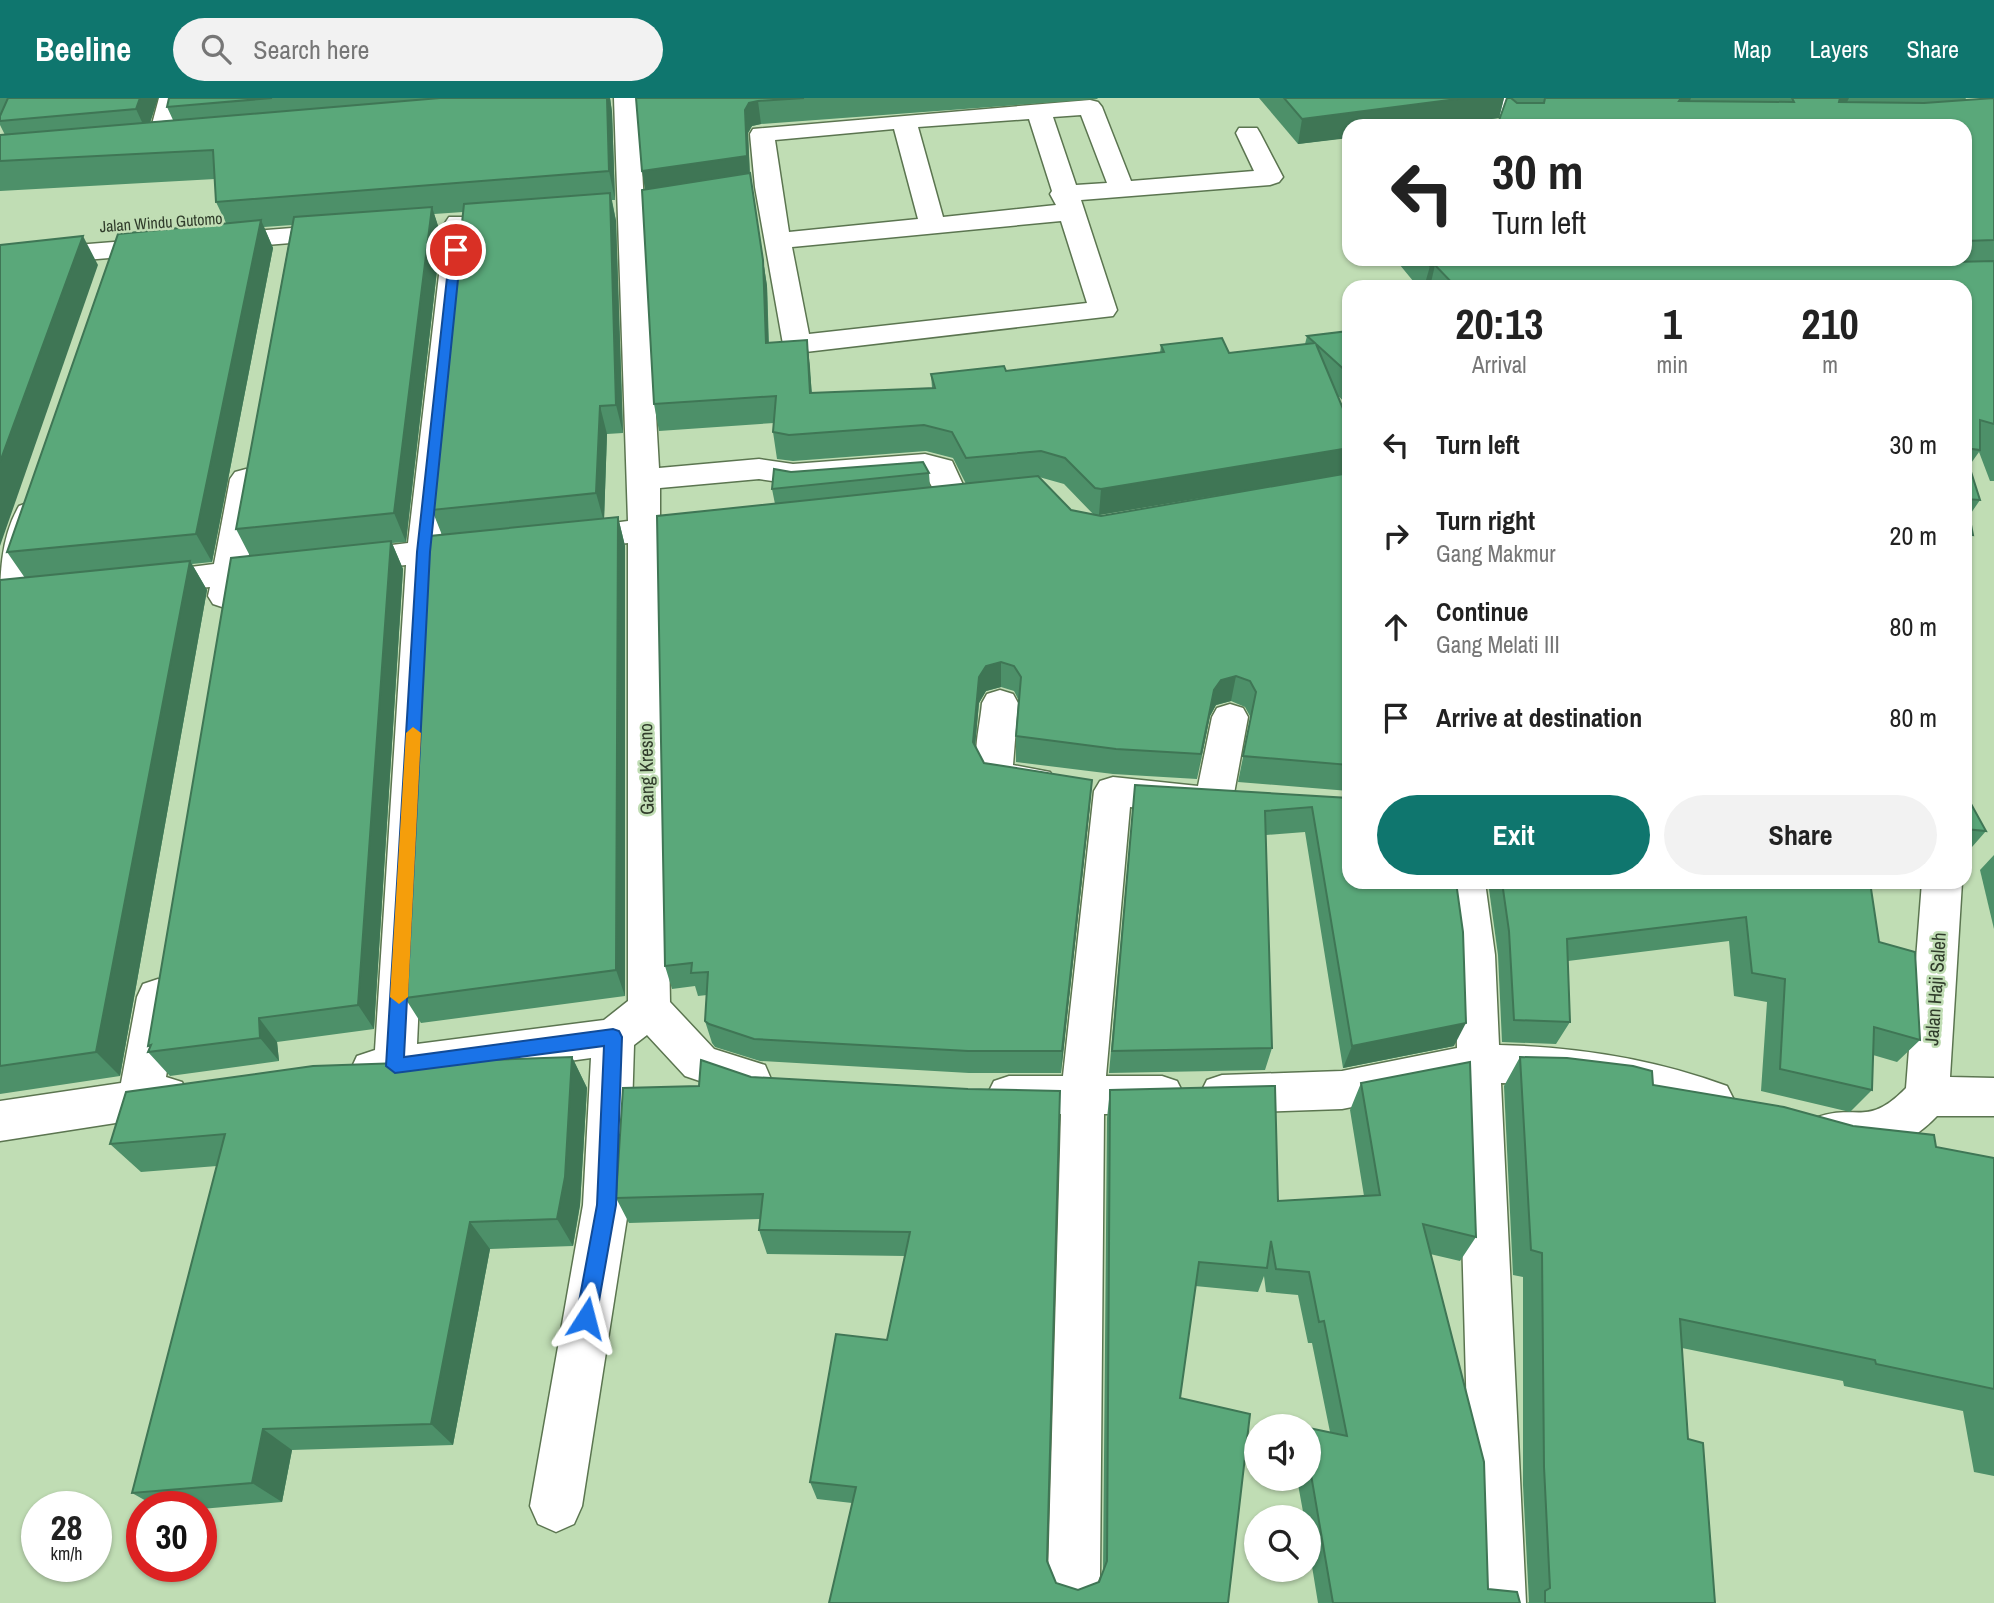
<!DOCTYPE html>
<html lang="en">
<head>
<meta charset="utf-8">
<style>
	:root { --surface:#fff; --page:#f2f2f2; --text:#222; --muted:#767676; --accent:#0f766e }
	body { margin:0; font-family:"Archivo Narrow",sans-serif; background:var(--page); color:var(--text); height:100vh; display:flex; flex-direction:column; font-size:26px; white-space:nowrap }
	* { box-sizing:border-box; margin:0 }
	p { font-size:23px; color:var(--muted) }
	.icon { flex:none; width:38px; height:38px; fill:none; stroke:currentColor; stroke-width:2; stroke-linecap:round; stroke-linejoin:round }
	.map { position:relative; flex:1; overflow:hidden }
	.side { position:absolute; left:1342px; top:182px; width:630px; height:609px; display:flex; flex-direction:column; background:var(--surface); border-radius:21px; box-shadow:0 2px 5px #0004 }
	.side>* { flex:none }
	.hud { position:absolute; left:1342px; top:21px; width:630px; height:147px; border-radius:21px; box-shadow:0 2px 5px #0004; background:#fff; color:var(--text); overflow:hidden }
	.tools { position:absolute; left:1244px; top:1316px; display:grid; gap:14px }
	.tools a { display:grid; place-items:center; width:77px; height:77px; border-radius:50%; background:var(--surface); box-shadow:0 2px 5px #0004; font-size:35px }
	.speed { position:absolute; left:21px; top:1393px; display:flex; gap:14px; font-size:35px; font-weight:700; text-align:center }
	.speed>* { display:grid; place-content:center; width:91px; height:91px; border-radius:50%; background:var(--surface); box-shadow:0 2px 5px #0004; line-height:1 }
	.speed small { font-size:18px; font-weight:400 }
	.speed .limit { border:10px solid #d22; background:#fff; color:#111 }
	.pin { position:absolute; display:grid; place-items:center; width:60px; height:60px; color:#fff; margin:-30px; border:4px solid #fff; border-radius:50%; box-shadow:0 2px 7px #0007 }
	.me { position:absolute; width:77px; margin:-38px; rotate:9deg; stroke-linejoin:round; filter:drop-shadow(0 0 5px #0008) }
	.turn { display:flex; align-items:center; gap:24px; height:147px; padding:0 35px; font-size:32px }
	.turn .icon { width:91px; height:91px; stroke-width:2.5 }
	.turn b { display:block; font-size:49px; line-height:60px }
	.eta { display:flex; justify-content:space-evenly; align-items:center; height:119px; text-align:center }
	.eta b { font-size:42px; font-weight:700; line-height:49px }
	.action { display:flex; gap:14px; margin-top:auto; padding:14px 35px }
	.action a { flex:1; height:80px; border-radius:42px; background:var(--accent); color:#fff; font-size:28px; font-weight:700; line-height:80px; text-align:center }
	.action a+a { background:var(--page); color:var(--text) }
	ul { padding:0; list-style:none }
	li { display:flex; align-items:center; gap:21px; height:91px; padding:0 35px }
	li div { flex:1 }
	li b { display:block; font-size:26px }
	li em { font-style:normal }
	header { display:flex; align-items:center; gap:42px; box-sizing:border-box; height:98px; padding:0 35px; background:var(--accent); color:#fff }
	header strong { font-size:33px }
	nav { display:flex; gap:38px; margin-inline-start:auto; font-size:24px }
	.search { width:490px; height:63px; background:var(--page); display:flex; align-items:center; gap:18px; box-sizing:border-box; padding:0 24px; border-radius:38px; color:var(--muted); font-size:26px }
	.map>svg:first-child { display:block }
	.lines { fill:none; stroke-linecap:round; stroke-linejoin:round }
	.minor-casing { stroke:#5b7550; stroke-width:3 }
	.minor { fill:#fff; fill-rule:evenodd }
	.wall { fill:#4d9069; fill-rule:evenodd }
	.shaded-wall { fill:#3f7655 }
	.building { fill:#5aa87a; stroke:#3f7655; stroke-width:2 }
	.route { fill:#1a73e8; stroke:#114b97; stroke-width:2 }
	.slow { fill:#f59e0b }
	.labels { text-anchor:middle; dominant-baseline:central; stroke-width:5; stroke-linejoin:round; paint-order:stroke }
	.far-street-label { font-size:16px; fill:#303c2b; stroke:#c0ddb4 }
	.street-label { font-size:19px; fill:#303c2b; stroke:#c0ddb4 }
</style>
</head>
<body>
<header>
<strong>Beeline</strong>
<div class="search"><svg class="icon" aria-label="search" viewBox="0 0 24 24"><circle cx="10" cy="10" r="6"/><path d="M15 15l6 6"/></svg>Search here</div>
<nav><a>Map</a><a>Layers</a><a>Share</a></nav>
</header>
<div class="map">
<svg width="1994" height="1505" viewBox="0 0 1994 1505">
	<rect width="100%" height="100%" fill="#c0ddb4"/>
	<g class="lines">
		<defs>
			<g id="minor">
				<path d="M159,0H183L171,45L168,50H150L147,45Z"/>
				<path d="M614,0H638L659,370L759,361L793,366L925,356L952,363L970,402L965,409L954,412L943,409L925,376L793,386L759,381L660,390V420L708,415L719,418L724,426L719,434L661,441L670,904L714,951L765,967L771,981L765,995L750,1000L685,978L647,937L634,947L629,1107L582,1408L574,1426L556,1434L538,1426L530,1408L583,1107L591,960L372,990L357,984L351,971L357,958L375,952L406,467L347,473L335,470L331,462L335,454L408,445L445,125L449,119H467L471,125L441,441L482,437L493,440L498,448L493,456L439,463L417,946L604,922L628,903V445L569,451L558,448L553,440L558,432L628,423Z"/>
				<path d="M1482,0H1508L1536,28H1510Z"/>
				<path d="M1090,2L1098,4L1102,9L1131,83L1254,73L1236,35L1239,30H1257L1260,35L1283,79L1279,84L1270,87L1081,102L1117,212L1113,218L797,255L787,252L783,246L755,89L750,36L753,31ZM1081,17L1107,85L1076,87L1053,19ZM1029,21L1052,93L1050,96L1056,107L943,119L918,29ZM894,31L918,121L789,134L775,42ZM1061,123L1087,205L809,236L792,149Z"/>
				<path d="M343,126L352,128L356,134L352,140L0,169V153Z"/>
				<path d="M246,371L257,374L262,381L248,462L280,459L292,462L296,470L292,478L244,485L237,506L225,510L213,506L208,498L210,489L148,495L136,492L131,484L136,476L214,466L230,381L235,374Z"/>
				<path d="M30,404L41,408L46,415L17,504L12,512L0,516C0,478 0,441 19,408Z"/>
				<path d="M1000,592L1013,596L1018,605L1013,667L1050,674L1056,684L1050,694C1035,699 1021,699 1006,695C962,682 979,641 982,605L987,596Z"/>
				<path d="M1230,606L1243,610L1248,619L1233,701L1227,711L1214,716L1200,710L1188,714L1130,709L1106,978H1162L1177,983L1184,997L1177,1011L1162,1016H1104L1100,1478L1093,1497L1074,1504L1055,1497L1048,1478L1061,1016H1009L994,1011L987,997L994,983L1009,978H1063L1094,693L1100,683L1113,679L1198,688L1212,619L1217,610Z"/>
				<path d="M1445,784H1485L1495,857L1499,947C1577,949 1654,961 1727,988L1734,1002L1727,1016L1712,1022L1613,994L1549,986L1501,985L1526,1505H1472L1458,988L1342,1011L1222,1015L1207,1010L1200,996L1207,982L1222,977L1342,973L1457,950L1455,857Z"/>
				<path d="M1922,784H1962L1950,979L1994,980V1018H1937C1905,1052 1860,1065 1815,1048L1809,1034L1815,1020C1857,1004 1866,1031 1906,990Z"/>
				<path d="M158,881L173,886L179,899L166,979L182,984L189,998L182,1012L167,1017L0,1043V1003L121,985L137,899L143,886Z"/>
			</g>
		</defs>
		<use href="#minor" class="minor-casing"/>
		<use href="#minor" class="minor"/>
	</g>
	<g class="wall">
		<path d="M0,0H158L150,24L173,22L167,9L169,0H610L612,14L615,102H612L616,123L623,335L607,336L604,420L618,419L625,448V898L421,925L405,900L442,437L432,412L463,114L434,116L441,137L406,444L392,445L403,471L374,931L277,944L279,963L170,978L148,954L150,950L148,948L250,458L236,431L292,127L264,129L273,150L212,464L192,466L207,492L120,978L0,996V482L25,480L7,454L226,125L216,104L215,81L0,93V37H5L0,27Z"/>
		<path d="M636,0H1098L1097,1L761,26L752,28L748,35L750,77L767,188L769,245L807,242L812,295L932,290L931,276L1006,273L1160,255L1161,247L1229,255L1305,246L1307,238L1349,233V308L1337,297L1349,325V693L1238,684L1251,620L1245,609L1231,603L1216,607L1210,618L1197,681L1113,676L1016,664V638L1019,603L1014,593L1001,589L986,593L979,605L975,649L984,665L1090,707L1061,975H969L760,963L715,949L712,945L705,923L707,897L698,898L695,888L672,891L665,868L775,406L772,391L791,374L929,375L930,389L966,386L953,360L926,353L793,363L777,361L773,334L774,325L659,333L654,306L645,92ZM1039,379L1064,386L1093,416L1071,412ZM1322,380L1101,418L1099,417Z"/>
		<path d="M1259,0H1504L1499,20L1298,46Z"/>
		<path d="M1512,0H1969H1966L1965,2L1994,0V383H1990L1979,354L1969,368L1980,402L1969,418L1973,437L1965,449V189H1418L1395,161H1965V28H1497Z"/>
		<path d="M1135,687L1349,700L1454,948L1343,970L1305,734L1266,737L1272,950L1265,972L1109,975Z"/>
		<path d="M1965,695L1986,733L1965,757Z"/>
		<path d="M1994,757V831L1980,772Z"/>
		<path d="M1488,784H1870L1879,844L1920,942L1897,964L1873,957L1872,992L1850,1014L1761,993L1767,904L1734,898L1729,843L1568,863L1570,924L1556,946L1502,944L1498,857Z"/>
		<path d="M572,959L587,990L580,1107L573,1148L490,1151L453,1347L292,1352L282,1404L201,1411V1409H157L132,1395L217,1068L141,1074L110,1046Z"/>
		<path d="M1520,959L1853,1028L1936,1049L1994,1060V1378L1974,1374L1963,1313L1844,1288L1843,1283L1682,1250L1688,1341L1715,1505H1527L1529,1504L1523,1387V1179L1513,1177L1504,988Z"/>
		<path d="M751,979L968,991L1047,1463L1056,1485L1078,1492L1099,1484L1103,1474L1107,1020L1110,992L1278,1103L1364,1098L1350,1012L1361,985L1476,1139L1460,1163L1430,1156L1488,1491L1520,1505H1318L1309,1450V1419H1304L1297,1381H1309V1330L1330,1334L1312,1245H1308L1298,1197L1266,1194L1264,1178L1258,1194L1195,1188L1180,1300L1228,1505H829L852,1405L817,1401L810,1384L887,1242L905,1158L767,1156L759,1132L760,1121L629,1125L616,1100L699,988Z"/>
	</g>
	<g class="shaded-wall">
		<path d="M140,0H158L147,35L136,11Z"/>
		<path d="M607,0H610L612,14L615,102L609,73Z"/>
		<path d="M1465,0H1504L1499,20L1440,28H1349V40L1298,46L1302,21Z"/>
		<path d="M1681,0H1691L1684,18L1679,3Z"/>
		<path d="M1840,0H1849L1840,18L1830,22Z"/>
		<path d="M758,3L761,26L752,28L748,35L750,81L646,97L642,73L749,5Z"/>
		<path d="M610,95L616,123L623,335L616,307Z"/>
		<path d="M432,109L441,137L406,444L394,415Z"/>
		<path d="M261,122L273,150L212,464L196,436Z"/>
		<path d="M83,138L98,167L0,448V364Z"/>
		<path d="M1509,161H1571L1568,171L1500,189Z"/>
		<path d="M763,162L767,188L769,271L766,245Z"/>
		<path d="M1435,167L1430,189H1424L1430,168Z"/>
		<path d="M807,242L810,269L813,321L810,295Z"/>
		<path d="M600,308L607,336L604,424L596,395Z"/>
		<path d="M1349,350V375L1099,417L1101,391Z"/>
		<path d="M618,419L625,448V898L616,872Z"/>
		<path d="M391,443L403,471L374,931L358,907Z"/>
		<path d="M190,463L207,492L120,978L96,954Z"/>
		<path d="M1001,564V589L986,593L979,605L973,670V644L979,579L986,568Z"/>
		<path d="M1236,578L1231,603L1216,607L1210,618L1197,681L1214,592L1221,582Z"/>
		<path d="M1092,682L1090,707L1061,975L1062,953Z"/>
		<path d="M259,920L277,944L279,963L260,940Z"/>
		<path d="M1466,925L1454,948L1343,970L1352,948Z"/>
		<path d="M572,959L587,990L580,1107L573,1148L557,1121Z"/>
		<path d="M470,1124L490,1151L453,1347L431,1326Z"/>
		<path d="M263,1331L292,1352L282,1404L252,1385Z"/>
	</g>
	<g class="building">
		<path d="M8,0H140L136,11L0,23V18Z"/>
		<path d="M169,0H272L167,9Z"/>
		<path d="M440,0H607L609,73L216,104L213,52L0,63V37Z"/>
		<path d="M636,0H804L758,3L749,5L745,12L747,58L642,73Z"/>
		<path d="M1284,0H1465L1302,21Z"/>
		<path d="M1507,0H1511L1517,5H1544L1545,0H1681L1679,3L1794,4L1792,0H1840L1839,4L1924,5L1994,0V142L1965,143V28H1497Z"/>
		<path d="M750,75L763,162L766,245L807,242L810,295L935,290L931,276L1004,268L1006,273L1164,254L1161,247L1222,240L1229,255L1315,245L1307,238L1349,233V276L1316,246L1349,325V350L1101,391L1095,390L1065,360L1041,353L966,360L952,334L924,327L789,337L773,334L776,298L654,306L642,92Z"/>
		<path d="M610,95L616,307L600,308L596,395L432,412L464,106Z"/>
		<path d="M432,109L394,415L236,431L294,119Z"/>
		<path d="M261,122L196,436L7,454L118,136Z"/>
		<path d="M83,138L0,364V147Z"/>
		<path d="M1424,161H1509L1507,163L1683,165L1688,161H1912L1914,165L1994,163V326L1980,322V352L1965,350V189H1456L1435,167L1430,168Z"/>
		<path d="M1965,355L1980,402L1966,401L1973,437L1965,436Z"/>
		<path d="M923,364L929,375L772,391L774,371L791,374Z"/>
		<path d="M1349,375V667L1243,658L1256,594L1250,583L1236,578L1221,582L1214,592L1201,656L1116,651L1016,638L1021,579L1014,568L1001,564L986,568L979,579L973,644L984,665L1092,682L1062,953H968L754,941L709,926L705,923L708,874L691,875L692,865L665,868L657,418L1038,378L1071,412L1101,418Z"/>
		<path d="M618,419L616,872L405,900L430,438Z"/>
		<path d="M391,443L358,907L259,920L260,940L148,954L151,947L148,948L231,460Z"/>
		<path d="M190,463L96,954L0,968V482Z"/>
		<path d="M1135,687L1349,700V784H1456L1463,834L1466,925L1352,948L1312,709L1265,713L1272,950L1112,953Z"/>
		<path d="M1965,695L1986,733L1965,731Z"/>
		<path d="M1502,784H1870L1879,844L1915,854L1920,942L1874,929L1872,992L1780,971L1785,881L1752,875L1746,819L1567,841L1570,924L1514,922L1509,833Z"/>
		<path d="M572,959L565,1079L557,1121L470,1124L431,1326L263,1331L252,1385L132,1395L225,1036L110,1046L126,994L313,968Z"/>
		<path d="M1520,959L1567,960L1633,968L1652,973L1653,987L1784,1009L1853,1028L1934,1037L1936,1049L1994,1060V1291L1876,1266L1875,1262L1680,1221L1688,1341L1703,1345L1715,1505H1545V1493L1550,1490L1544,1369L1542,1155L1531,1152Z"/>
		<path d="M701,962L751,979L968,991L1060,993L1047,1463L1056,1485L1078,1492L1099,1484L1107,1463L1110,992L1275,988L1278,1103L1380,1097L1361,985L1470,964L1476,1139L1423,1126L1484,1364L1488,1491L1517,1494L1520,1505H1333L1309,1365V1330L1347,1338L1324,1223L1319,1224L1309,1174L1276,1171L1271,1143L1267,1170L1199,1164L1180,1300L1250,1316L1228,1505H829L856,1389L810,1384L836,1236L887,1242L910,1134L759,1132L763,1096L616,1100L623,990L699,988Z"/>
	</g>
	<path class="route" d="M456,149L461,152L430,454L404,959L613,931L619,933L622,939L616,1107L596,1220L593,1227L586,1230L579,1227L576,1220L597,1107L604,948L395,975L386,968L417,454L450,152Z"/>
	<path class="slow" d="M413,629L421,635L408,899L399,906L390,899L406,635Z"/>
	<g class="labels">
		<g class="far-street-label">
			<text transform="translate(161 124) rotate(-4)">Jalan Windu Gutomo</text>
		</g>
		<g class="street-label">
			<text transform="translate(646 671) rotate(-91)">Gang Kresno</text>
			<text transform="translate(1935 891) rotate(-86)">Jalan Haji Saleh</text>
		</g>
	</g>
</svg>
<div class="tools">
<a><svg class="icon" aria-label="sound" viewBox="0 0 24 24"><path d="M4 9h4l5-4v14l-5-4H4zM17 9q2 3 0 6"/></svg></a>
<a><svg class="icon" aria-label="search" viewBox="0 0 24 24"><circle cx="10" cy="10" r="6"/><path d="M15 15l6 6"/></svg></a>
</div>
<div class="speed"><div>28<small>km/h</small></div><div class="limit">30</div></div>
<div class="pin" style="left:456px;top:152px;background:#d93025"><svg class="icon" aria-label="arrive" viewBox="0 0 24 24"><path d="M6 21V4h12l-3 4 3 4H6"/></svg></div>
<svg class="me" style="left:586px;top:1220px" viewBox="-20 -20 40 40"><path d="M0-17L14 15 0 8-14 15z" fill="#1a73e8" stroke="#fff" stroke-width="4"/></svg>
<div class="hud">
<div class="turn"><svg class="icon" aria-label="left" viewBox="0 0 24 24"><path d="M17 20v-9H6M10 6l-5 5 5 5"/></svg><div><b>30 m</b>Turn left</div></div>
</div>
<section class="side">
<div class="eta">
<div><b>20:13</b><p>Arrival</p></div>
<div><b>1</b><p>min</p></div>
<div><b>210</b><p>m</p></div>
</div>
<ul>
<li><svg class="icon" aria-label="left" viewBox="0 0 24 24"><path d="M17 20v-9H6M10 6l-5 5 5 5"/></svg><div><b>Turn left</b></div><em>30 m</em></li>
<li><svg class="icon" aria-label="right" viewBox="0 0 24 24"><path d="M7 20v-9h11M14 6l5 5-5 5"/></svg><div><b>Turn right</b><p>Gang Makmur</p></div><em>20 m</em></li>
<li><svg class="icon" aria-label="ahead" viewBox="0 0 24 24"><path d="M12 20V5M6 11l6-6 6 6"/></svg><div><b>Continue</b><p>Gang Melati III</p></div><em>80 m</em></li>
<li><svg class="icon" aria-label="arrive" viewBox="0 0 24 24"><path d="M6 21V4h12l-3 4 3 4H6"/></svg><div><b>Arrive at destination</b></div><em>80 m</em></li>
</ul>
<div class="action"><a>Exit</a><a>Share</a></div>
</section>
</div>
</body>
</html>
